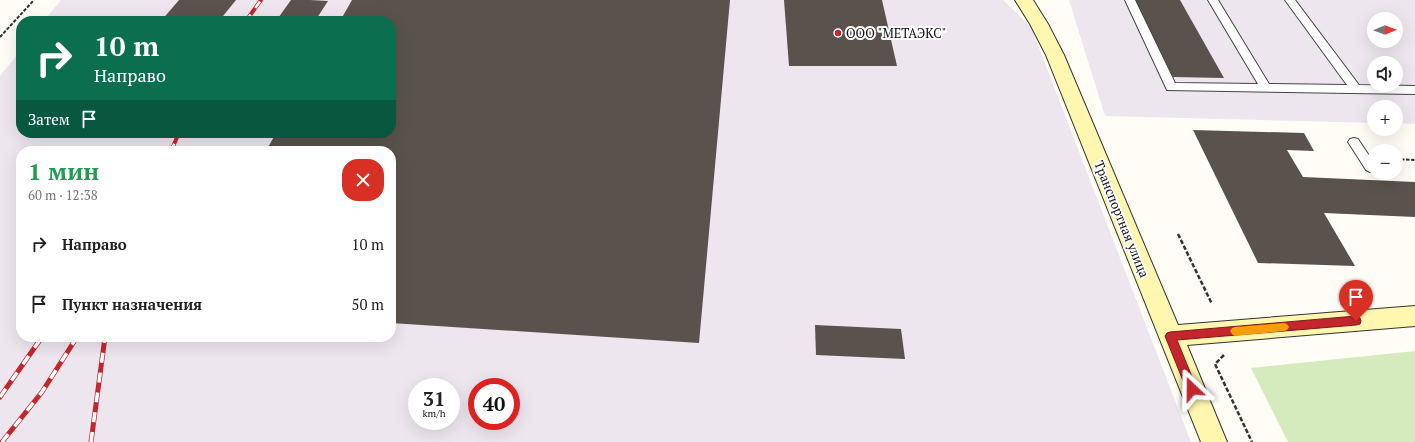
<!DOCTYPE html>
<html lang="ru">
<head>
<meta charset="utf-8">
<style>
	:root { --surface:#fff; --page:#f6f6f6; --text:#202124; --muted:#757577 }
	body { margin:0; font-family:"PT Serif",serif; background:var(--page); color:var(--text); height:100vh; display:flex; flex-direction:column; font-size:15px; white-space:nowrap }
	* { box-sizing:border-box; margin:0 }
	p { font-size:13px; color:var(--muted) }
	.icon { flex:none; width:22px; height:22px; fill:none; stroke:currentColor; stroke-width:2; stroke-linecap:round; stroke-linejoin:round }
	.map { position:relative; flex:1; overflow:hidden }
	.sheet { position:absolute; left:16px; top:146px; width:380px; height:196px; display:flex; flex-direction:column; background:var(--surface); border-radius:16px; box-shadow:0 4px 16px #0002 }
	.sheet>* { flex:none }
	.hud { position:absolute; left:16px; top:16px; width:380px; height:122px; border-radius:16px; box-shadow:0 4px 16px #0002; background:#0b6e4f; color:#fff; overflow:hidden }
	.needle { width:26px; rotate:89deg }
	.controls { position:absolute; left:1367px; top:12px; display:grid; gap:8px }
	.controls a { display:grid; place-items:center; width:36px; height:36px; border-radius:50%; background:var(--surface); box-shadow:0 4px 16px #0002; font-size:20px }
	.speed { position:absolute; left:408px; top:378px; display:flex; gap:8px; font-size:20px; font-weight:700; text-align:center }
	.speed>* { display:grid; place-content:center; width:52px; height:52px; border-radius:50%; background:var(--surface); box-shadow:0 4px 16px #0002; line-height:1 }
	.speed small { font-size:10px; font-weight:400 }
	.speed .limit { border:6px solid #d22; background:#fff; color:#111 }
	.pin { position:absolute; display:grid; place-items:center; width:34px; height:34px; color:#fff; margin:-41px -17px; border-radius:50% 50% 50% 0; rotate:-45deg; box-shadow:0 0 4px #0007 }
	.pin .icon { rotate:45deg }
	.me { position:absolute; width:44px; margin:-22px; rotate:337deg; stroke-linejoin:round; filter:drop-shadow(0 0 3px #0008) }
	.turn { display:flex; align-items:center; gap:14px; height:84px; padding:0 12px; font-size:18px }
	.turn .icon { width:52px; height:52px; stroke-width:2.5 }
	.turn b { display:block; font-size:28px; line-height:34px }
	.then { display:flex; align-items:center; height:38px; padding:0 12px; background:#0003; gap:8px; font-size:15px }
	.round { display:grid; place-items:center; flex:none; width:42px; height:42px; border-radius:16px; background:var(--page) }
	.summary { display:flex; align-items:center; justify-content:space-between; height:68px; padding:0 12px }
	h1 { font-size:24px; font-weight:600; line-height:30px; color:#1e9e55 }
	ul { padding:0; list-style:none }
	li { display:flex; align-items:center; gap:12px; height:60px; padding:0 12px }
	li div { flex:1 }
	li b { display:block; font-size:15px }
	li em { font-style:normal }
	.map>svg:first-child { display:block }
	.industrial { fill:#eee6ef; fill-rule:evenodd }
	.green { fill:#d5ebbd }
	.building { fill:#5a524d }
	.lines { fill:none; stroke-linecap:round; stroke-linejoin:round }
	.lane-casing { stroke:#444; stroke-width:2 }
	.secondary-casing { stroke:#333; stroke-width:2 }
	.path-far1 { stroke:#333; stroke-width:2; stroke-dasharray:3.5 1.5; stroke-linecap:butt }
	.path { stroke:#333; stroke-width:2.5; stroke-dasharray:4.5 2; stroke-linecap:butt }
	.lane { fill:#fff; fill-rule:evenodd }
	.secondary { fill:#fff6b0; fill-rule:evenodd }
	.rail-far1-casing { stroke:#c4262e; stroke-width:4 }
	.rail-casing { stroke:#c4262e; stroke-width:5 }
	.rail-far1 { stroke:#fff; stroke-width:2.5; stroke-dasharray:8; stroke-linecap:butt }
	.rail { stroke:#fff; stroke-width:3.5; stroke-dasharray:10; stroke-linecap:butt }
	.route { fill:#c4262e; stroke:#7f191e }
	.slow { fill:#f59e0b }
	.poi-dot { fill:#c4262e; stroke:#fff; stroke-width:1.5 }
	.labels { text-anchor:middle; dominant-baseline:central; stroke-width:4; stroke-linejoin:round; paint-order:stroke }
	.poi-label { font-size:13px; fill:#111; stroke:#fff; text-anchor:start }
	.street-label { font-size:13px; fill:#111; stroke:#fff }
</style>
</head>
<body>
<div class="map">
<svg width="1415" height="442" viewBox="0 0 1415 442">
	<rect width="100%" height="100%" fill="#fffdf5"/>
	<g class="industrial">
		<path d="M61,0H1003L1031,27L1191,442H0V76L21,50V133H391V21H44ZM21,151H391V337H21ZM417,387H451V421H417ZM477,387H511V421H477Z"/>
		<path d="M1069,0H1415V124L1396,123V107H1374V123L1105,116ZM1374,19H1396V41H1374ZM1374,63H1396V85H1374Z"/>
	</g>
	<path class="green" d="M1415,351V442H1288L1251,368Z"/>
	<g class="building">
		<path d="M179,0H236L219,21H161Z"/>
		<path d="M291,0H310L328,1L315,21H276Z"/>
		<path d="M352,0H730L699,343L391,323V151H266L276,133H391V21H340Z"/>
		<path d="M784,0H882L897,66H789Z"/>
		<path d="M1134,0H1180L1224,78L1173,77Z"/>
		<path d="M1193,130L1304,133L1314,151L1287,150L1303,177L1415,182V217L1324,213L1355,266L1258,263Z"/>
		<path d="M815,325L901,329L905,359L816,355Z"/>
	</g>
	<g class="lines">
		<defs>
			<g id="lane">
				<path d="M1125,0H1135L1175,83L1258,84L1208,0H1218L1269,84L1347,85L1285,0H1295L1359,85L1415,86V94L1167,90Z"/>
				<path d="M1354,138L1358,139L1374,163V170L1370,172L1366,170L1350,145L1348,142L1350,139Z"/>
			</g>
			<path id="secondary" d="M1015,0H1033L1048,24L1064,55L1178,325L1415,306V326L1187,345L1227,442H1201L1046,55L1030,24Z"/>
		</defs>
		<use href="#lane" class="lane-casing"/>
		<use href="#secondary" class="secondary-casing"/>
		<g class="path-far1">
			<path d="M0,37L34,0"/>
			<path d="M1396,159L1415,160"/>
		</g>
		<g class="path">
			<path d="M1178,234L1212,304"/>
			<path d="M1224,355L1215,364L1252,442"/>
		</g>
		<use href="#lane" class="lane"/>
		<use href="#secondary" class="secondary"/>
		<defs>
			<g id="rail-far1">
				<path d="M246,21L261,0"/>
				<path d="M171,151L179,133"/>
			</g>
			<g id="rail">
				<path d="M0,397L42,337"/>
				<path d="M2,442L42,392L77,337"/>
				<path d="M91,442L105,337"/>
			</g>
		</defs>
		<use href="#rail-far1" class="rail-far1-casing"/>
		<use href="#rail" class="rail-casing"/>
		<use href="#rail-far1" class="rail-far1"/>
		<use href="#rail" class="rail"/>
	</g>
	<path class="route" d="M1356,316L1360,318L1361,321L1360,324L1356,325L1177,340L1197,389L1196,393L1192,394L1188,393L1165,336L1167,333L1170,332Z"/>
	<path class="slow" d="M1284,323L1287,324L1289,327L1287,330L1284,331L1235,336L1232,334L1230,331L1232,328L1235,327Z"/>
	<circle class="poi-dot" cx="838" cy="33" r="4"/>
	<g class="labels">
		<g class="poi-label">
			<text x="846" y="33">ООО "МЕТАЭКС"</text>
		</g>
		<g class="street-label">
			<text transform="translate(1122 219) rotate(68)">Транспортная улица</text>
		</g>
	</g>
</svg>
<div class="controls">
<a><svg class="needle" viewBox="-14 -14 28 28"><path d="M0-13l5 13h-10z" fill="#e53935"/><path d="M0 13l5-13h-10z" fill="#757577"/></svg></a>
<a><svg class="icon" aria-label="sound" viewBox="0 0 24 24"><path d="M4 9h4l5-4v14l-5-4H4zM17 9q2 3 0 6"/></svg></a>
<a>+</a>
<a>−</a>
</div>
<div class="speed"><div>31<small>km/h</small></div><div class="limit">40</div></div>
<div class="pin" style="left:1356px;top:321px;background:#d93025"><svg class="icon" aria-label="arrive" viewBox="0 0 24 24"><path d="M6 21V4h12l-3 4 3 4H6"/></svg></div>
<svg class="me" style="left:1192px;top:389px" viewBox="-20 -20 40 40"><path d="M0-17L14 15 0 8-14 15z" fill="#c4262e" stroke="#fff" stroke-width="4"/></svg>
<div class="hud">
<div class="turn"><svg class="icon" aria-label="right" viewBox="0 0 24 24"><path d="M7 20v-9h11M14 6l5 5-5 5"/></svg><div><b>10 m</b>Направо</div></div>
<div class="then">Затем<svg class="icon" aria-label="arrive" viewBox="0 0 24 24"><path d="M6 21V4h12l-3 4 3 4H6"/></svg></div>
</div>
<section class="sheet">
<div class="summary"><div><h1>1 мин</h1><p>60 m · 12:38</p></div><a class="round" style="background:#d93025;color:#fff"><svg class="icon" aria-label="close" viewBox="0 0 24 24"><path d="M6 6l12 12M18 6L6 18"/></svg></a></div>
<ul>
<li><svg class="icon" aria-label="right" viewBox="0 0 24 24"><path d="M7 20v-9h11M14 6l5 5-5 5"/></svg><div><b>Направо</b></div><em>10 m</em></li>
<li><svg class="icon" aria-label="arrive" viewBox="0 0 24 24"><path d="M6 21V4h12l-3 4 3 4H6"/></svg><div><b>Пункт назначения</b></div><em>50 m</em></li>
</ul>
</section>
</div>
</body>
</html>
